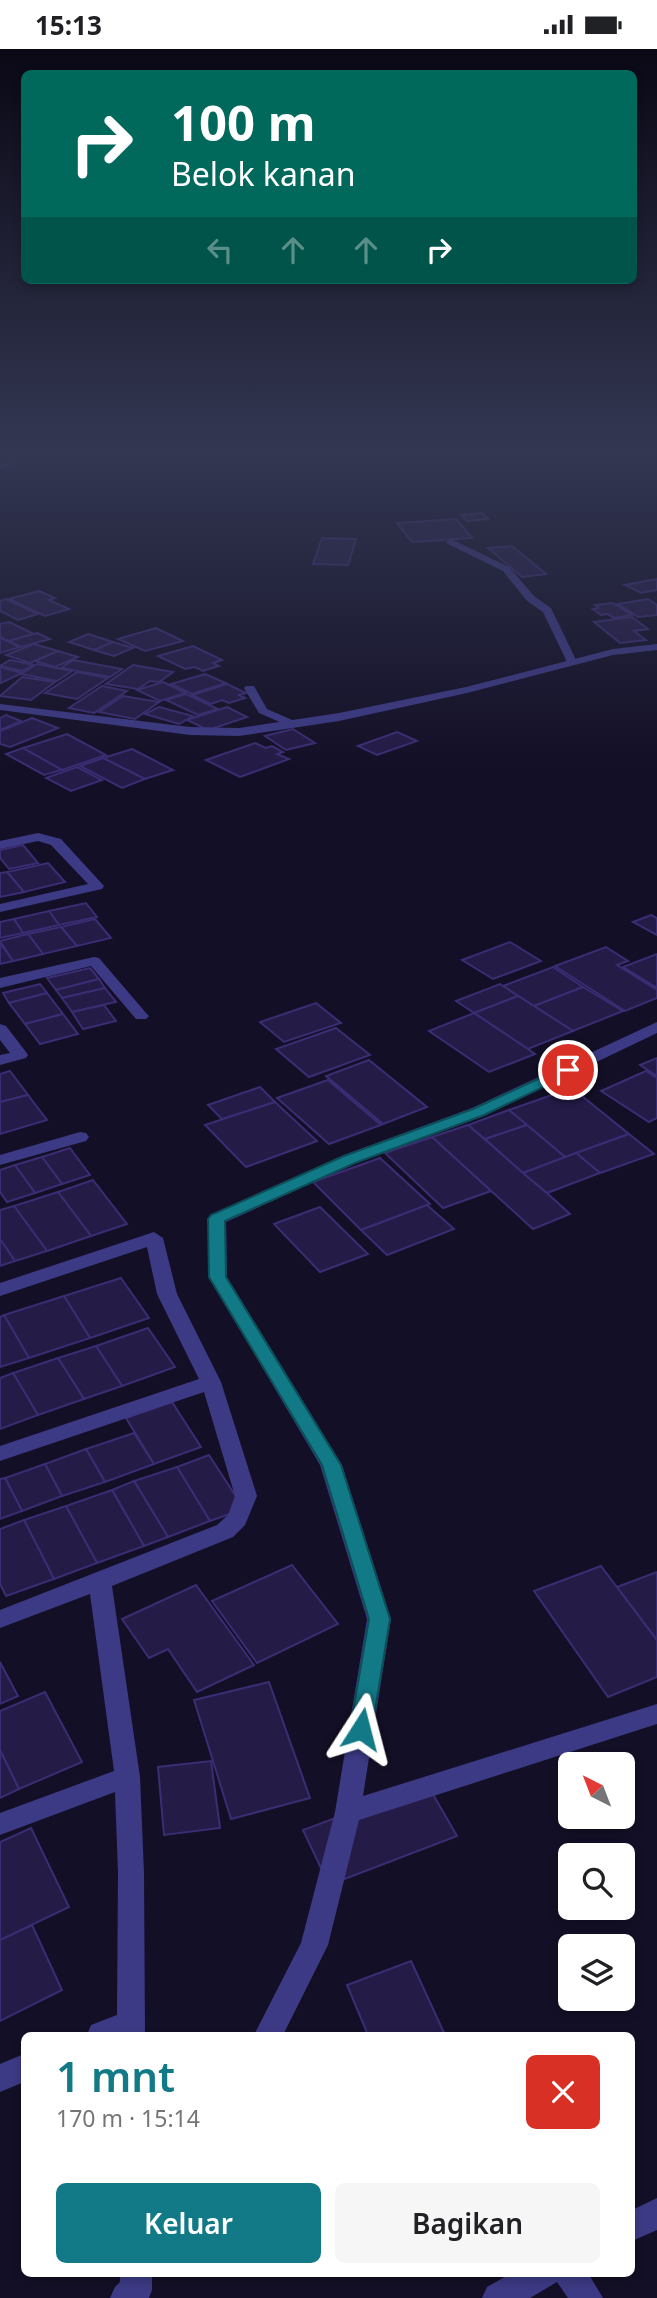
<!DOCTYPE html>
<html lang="id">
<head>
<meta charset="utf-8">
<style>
	:root { --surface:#fff; --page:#f6f6f6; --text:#202124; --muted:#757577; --accent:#127987 }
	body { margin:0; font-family:"Noto Sans",sans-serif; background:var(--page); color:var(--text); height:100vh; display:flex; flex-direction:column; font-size:26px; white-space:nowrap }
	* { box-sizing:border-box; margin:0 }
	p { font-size:23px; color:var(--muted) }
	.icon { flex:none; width:38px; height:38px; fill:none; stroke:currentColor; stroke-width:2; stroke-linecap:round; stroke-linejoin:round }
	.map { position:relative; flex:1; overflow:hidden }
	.details { position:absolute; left:21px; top:1983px; width:614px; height:245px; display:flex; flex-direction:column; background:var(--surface); border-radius:10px; box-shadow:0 4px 10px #0003 }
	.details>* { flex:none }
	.banner { position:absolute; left:21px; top:21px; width:616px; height:214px; border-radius:10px; box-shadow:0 4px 10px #0003; background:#00695c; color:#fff; overflow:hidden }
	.needle { width:46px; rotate:318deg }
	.fabs { position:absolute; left:558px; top:1703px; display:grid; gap:14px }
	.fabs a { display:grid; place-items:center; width:77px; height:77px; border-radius:10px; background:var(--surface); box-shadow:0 4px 10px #0003; font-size:35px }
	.pin { position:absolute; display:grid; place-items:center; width:60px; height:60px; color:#fff; margin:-30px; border:4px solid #fff; border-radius:50%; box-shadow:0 2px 7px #0007 }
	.me { position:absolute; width:77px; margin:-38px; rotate:9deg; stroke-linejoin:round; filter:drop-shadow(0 0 5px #0008) }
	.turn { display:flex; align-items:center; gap:24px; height:147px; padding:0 35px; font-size:32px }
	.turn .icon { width:91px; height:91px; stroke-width:2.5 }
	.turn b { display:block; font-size:49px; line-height:60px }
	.lanes { display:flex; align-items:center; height:66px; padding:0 35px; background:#0003; justify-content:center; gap:35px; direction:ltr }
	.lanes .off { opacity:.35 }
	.round { display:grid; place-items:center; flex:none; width:74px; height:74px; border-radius:10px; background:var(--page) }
	.overview { display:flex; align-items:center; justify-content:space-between; height:119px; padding:0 35px }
	h1 { font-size:42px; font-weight:600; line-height:52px; color:var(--accent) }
	.primary-button { display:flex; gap:14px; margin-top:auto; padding:14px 35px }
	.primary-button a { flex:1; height:80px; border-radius:10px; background:var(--accent); color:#fff; font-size:28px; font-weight:600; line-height:80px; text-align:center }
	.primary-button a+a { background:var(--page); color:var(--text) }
	.status { display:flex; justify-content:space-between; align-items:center; height:49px; padding:0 35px; background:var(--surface); direction:ltr }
	.status svg { height:19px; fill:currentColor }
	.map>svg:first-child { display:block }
	.building { fill:#241b47; stroke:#3b2d73; stroke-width:2 }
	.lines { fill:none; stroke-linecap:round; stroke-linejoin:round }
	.service { fill:#3d3a85; fill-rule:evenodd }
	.minor { fill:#3d3a85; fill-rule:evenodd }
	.route { fill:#127987; stroke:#0c4f58; stroke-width:2 }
</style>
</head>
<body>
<div class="status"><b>15:13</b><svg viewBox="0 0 49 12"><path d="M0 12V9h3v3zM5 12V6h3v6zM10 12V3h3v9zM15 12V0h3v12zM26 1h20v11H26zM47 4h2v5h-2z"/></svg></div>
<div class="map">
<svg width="657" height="2249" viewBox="0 0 657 2249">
	<rect width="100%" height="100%" fill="#130f26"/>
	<g class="building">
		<path d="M482,464L488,470L467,472L461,466Z"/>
		<path d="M456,470L472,489L412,493L397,474Z"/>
		<path d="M322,489L356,490L348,516L313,515Z"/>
		<path d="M512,497L546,525L522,528L488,499Z"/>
		<path d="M657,530V541L641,544L625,536Z"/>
		<path d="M39,542L55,549L49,551L69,560L45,567L9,550Z"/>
		<path d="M6,550L38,565L18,571L0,562V552Z"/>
		<path d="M648,550L657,556V566L638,568L618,555Z"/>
		<path d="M613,554L632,566L614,569L608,565L601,566L593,560L599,559L595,556Z"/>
		<path d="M632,568L648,580L634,582L646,591L620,594L594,573Z"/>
		<path d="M9,573L34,585L8,592L0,588V575Z"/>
		<path d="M156,579L183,592L145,602L118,590Z"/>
		<path d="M37,584L50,590L21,598L9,592Z"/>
		<path d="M88,585L113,593L94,601L69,593Z"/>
		<path d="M0,589L20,598L0,604Z"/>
		<path d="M113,593L133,599L114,607L94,601Z"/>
		<path d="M34,595L58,602L30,614L6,606Z"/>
		<path d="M193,597L222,611L213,614L219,617L203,622L195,618L185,620L158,607Z"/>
		<path d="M58,602L78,608L55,618L35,612Z"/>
		<path d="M10,611L34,616L22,622L0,617Z"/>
		<path d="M73,611L122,620L110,628L61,619Z"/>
		<path d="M37,615L72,622L57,632L21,625Z"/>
		<path d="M133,616L173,623L159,633L150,632L138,640L106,635Z"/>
		<path d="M0,618L22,624L1,634Z"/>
		<path d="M77,623L108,629L77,650L45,644Z"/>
		<path d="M205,625L226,634L192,645L171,635Z"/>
		<path d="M22,628L55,633L31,651L0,647Z"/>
		<path d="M163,633L186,644L160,652L137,641Z"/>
		<path d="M227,635L246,644L239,646L245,649L229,654L222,651L211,655L192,646Z"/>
		<path d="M102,637L127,642L94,664L69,659Z"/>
		<path d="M186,645L218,660L198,666L166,651Z"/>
		<path d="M123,647L159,653L135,670L99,663Z"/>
		<path d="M159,658L193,667L179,675L145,665Z"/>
		<path d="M227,658L247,668L208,681L187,671Z"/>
		<path d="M6,666L21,672L0,681V669Z"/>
		<path d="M32,669L58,679L10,698L0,695V682Z"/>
		<path d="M293,680L315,694L286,701L265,687Z"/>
		<path d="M397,683L417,692L377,706L358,697Z"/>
		<path d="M67,685L106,706L62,721L23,699Z"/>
		<path d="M255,694L266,699L272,697L283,703L277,705L289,710L240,728L206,711Z"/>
		<path d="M23,699L62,721L44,726L6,705Z"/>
		<path d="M132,700L173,721L145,730L103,709Z"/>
		<path d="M103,709L145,730L122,739L80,717Z"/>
		<path d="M77,718L102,731L71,742L46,729Z"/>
		<path d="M23,796L38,814L9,820L0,809V801Z"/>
		<path d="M48,814L65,833L24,843L7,823Z"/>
		<path d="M7,823L24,843L0,848V824Z"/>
		<path d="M86,854L97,868L59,876L49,862Z"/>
		<path d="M49,862L59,876L23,884L14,870Z"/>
		<path d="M651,866L657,869V886L633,873Z"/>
		<path d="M14,870L23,884L0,889V873Z"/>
		<path d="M95,870L111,889L77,897L61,878Z"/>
		<path d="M61,878L77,897L43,905L28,885Z"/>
		<path d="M28,885L43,905L13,912L0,892Z"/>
		<path d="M510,893L541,912L493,930L462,911Z"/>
		<path d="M0,894L13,912L0,915Z"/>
		<path d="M606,898L628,912L617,916L657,941V949L625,962L555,917Z"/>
		<path d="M657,905V939L623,918Z"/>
		<path d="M553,918L583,938L534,957L503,937Z"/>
		<path d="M90,919L99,930L56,941L47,929Z"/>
		<path d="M99,930L105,939L62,949L56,941Z"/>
		<path d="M40,935L47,944L9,954L3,944Z"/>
		<path d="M500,935L518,947L474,964L456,952Z"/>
		<path d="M583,938L623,962L573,982L534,957Z"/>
		<path d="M105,939L116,953L72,963L62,949Z"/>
		<path d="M47,944L63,965L25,975L9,954Z"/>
		<path d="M518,947L534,957L573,982L528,1000L474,964Z"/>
		<path d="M316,954L341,974L284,993L260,973Z"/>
		<path d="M104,956L116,972L83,980L72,963Z"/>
		<path d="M474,964L528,1000L535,1005L489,1023L429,982Z"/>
		<path d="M63,965L78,985L40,995L25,975Z"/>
		<path d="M336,979L370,1006L309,1028L276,1000Z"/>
		<path d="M657,1009V1027L640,1016Z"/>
		<path d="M369,1011L427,1058L383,1075L326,1027Z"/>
		<path d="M10,1022L28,1046L0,1053V1025Z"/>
		<path d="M646,1022L657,1029V1069L649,1073L601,1042Z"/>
		<path d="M328,1031L381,1076L329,1095L277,1049Z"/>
		<path d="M260,1038L275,1053L222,1070L208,1056Z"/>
		<path d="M572,1039L629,1085L565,1108L509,1061Z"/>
		<path d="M28,1046L47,1071L0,1085V1053Z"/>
		<path d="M275,1053L317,1092L246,1118L205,1076Z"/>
		<path d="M509,1061L527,1076L485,1090L468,1076Z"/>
		<path d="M468,1076L547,1144L570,1165L533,1180L432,1088Z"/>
		<path d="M527,1076L565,1108L523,1124L485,1090Z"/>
		<path d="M629,1085L654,1105L600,1124L576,1104Z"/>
		<path d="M432,1088L491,1142L443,1159L385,1104Z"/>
		<path d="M70,1099L90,1126L62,1135L42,1108Z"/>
		<path d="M576,1104L600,1124L547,1144L523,1124Z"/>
		<path d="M42,1108L62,1135L35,1144L15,1116Z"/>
		<path d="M380,1109L430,1155L361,1181L313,1133Z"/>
		<path d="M15,1116L35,1144L7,1153L0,1143V1121Z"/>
		<path d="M93,1131L127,1175L91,1187L58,1143Z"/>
		<path d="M58,1143L91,1187L47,1202L14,1157Z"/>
		<path d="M427,1156L454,1180L387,1206L361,1181Z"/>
		<path d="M14,1157L47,1202L15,1212L0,1190V1161Z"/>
		<path d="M320,1158L368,1205L320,1223L274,1175Z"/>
		<path d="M0,1190L15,1212L0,1217Z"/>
		<path d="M121,1229L149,1269L90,1289L64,1247Z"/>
		<path d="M64,1247L90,1289L29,1309L4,1266Z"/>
		<path d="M4,1266L29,1309L0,1318V1268Z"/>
		<path d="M148,1279L175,1318L122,1337L96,1297Z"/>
		<path d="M96,1297L122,1337L84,1350L58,1309Z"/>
		<path d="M58,1309L84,1350L38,1366L13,1324Z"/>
		<path d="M13,1324L38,1366L0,1380V1329Z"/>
		<path d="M172,1353L201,1398L154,1415L126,1369Z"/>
		<path d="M134,1384L154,1415L105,1433L86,1400Z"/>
		<path d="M86,1400L105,1433L62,1447L45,1415Z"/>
		<path d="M209,1406L244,1460L210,1472L177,1418Z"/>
		<path d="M45,1415L62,1447L22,1462L5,1429Z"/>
		<path d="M177,1418L210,1472L168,1488L134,1432Z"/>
		<path d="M5,1429L22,1462L0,1470V1430Z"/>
		<path d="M134,1432L168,1488L144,1497L112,1441Z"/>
		<path d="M112,1441L144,1497L97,1514L66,1457Z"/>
		<path d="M66,1457L97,1514L54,1530L24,1471Z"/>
		<path d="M24,1471L54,1530L6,1547L0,1535V1480Z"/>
		<path d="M292,1516L338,1575L257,1614L212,1552Z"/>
		<path d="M601,1517L657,1591V1628L608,1648L534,1542Z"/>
		<path d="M657,1523V1591L617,1538Z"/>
		<path d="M196,1536L254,1616L197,1643L168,1600L149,1609L122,1570Z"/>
		<path d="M0,1613L18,1647L0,1655Z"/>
		<path d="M269,1633L310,1749L231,1770L194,1651Z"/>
		<path d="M45,1643L82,1713L19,1740L0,1701V1662Z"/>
		<path d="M0,1701L19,1740L0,1749Z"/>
		<path d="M211,1712L220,1779L164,1786L158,1718Z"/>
		<path d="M427,1735L457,1787L329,1836L303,1781Z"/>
		<path d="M31,1779L69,1858L0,1891V1793Z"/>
		<path d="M32,1876L62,1941L0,1972V1891Z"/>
		<path d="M411,1912L445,1986H368L347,1936Z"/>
	</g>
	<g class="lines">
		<g class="service">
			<path d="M8,403H16L19,407L17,414L0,421V415L9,412L11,407Z"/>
			<path d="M451,490L509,518L535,548L551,559L577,613L576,615L567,613L543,563L527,552L503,522L448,495L446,493Z"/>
			<path d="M246,637H254L267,660L299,674V678H291L259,664L244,639Z"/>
		</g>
		<g class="minor">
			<path d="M657,595V601L613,606L467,644L339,672L239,687L190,686L0,661V655L190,678L239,679L339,664L466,638L613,600Z"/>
			<path d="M38,784L61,790L104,837L102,840L0,863V855L88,835L51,796L38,792L0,800V792Z"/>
			<path d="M94,908L99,909L146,964L149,967L146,970H136L91,917L0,939V929Z"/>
			<path d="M657,973V984L484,1067L356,1114L226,1173L227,1228L342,1416L391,1570L363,1747L657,1655V1675L359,1771L328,1896L283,1986H254L301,1894L335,1763L367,1570L320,1416L209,1228L208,1170L211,1166L344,1106L472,1059Z"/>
			<path d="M0,975L6,977L26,1003L28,1006L26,1009L0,1016V1006L10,1004L0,991Z"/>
			<path d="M80,1083L86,1084L89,1088L86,1092L0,1116V1106Z"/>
			<path d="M154,1183L163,1189L177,1245L221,1333L257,1447L245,1476L233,1488L112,1537L140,1728L144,1824L145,1986H87L91,1976L117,1966L118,1824L115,1743L0,1786V1764L114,1722L90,1545L0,1579V1561L217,1476L228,1466L235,1447L204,1343L0,1412V1397L199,1330L157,1245L147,1198L0,1247V1234Z"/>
			<path d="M24,2005V2033L0,2043V2015Z"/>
			<path d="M657,2149V2181L632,2192V2161Z"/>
			<path d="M120,2224H152V2241L149,2249H110L115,2238L120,2233Z"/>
			<path d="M512,2224H588L603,2249H568L557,2233L530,2249H482L487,2238Z"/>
		</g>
	</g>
	<linearGradient id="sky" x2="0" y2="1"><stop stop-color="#0a0815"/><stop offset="0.56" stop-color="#333752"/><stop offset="1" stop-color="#333752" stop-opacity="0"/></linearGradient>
	<rect width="657" height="717" fill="url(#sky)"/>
	<path class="route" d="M568,1016L573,1017L575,1021L573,1024L484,1066L355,1114L225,1172L226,1228L341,1416L390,1570L372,1680L369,1687L361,1690L353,1687L350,1680L369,1570L322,1416L209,1228L208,1170L211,1166L344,1107L473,1060Z"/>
</svg>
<div class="fabs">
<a><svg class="needle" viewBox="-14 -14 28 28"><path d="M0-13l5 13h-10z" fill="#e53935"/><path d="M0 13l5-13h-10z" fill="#757577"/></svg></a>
<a><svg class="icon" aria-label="search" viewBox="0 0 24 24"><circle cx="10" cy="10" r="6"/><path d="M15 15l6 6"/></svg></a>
<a><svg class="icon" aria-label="layers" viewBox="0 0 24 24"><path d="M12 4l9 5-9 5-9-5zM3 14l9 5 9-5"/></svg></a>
</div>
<div class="pin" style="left:568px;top:1021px;background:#d93025"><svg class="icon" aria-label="arrive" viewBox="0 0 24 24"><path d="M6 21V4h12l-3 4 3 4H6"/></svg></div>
<svg class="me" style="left:361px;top:1680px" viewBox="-20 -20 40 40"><path d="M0-17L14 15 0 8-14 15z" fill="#127987" stroke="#fff" stroke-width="4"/></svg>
<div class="banner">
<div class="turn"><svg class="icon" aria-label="right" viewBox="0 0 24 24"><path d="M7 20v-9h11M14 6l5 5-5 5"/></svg><div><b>100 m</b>Belok kanan</div></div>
<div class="lanes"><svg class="icon off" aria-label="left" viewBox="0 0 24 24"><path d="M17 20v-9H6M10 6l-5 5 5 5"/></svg><svg class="icon off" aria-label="ahead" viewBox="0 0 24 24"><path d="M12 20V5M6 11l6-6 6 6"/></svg><svg class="icon off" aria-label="ahead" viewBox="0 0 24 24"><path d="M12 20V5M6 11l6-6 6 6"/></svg><svg class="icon" aria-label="right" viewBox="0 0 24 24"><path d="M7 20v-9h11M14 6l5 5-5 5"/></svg></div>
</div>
<section class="details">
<div class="overview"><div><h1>1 mnt</h1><p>170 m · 15:14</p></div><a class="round" style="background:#d93025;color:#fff"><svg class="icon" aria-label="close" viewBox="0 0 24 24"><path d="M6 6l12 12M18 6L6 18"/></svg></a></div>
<div class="primary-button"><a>Keluar</a><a>Bagikan</a></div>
</section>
</div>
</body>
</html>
